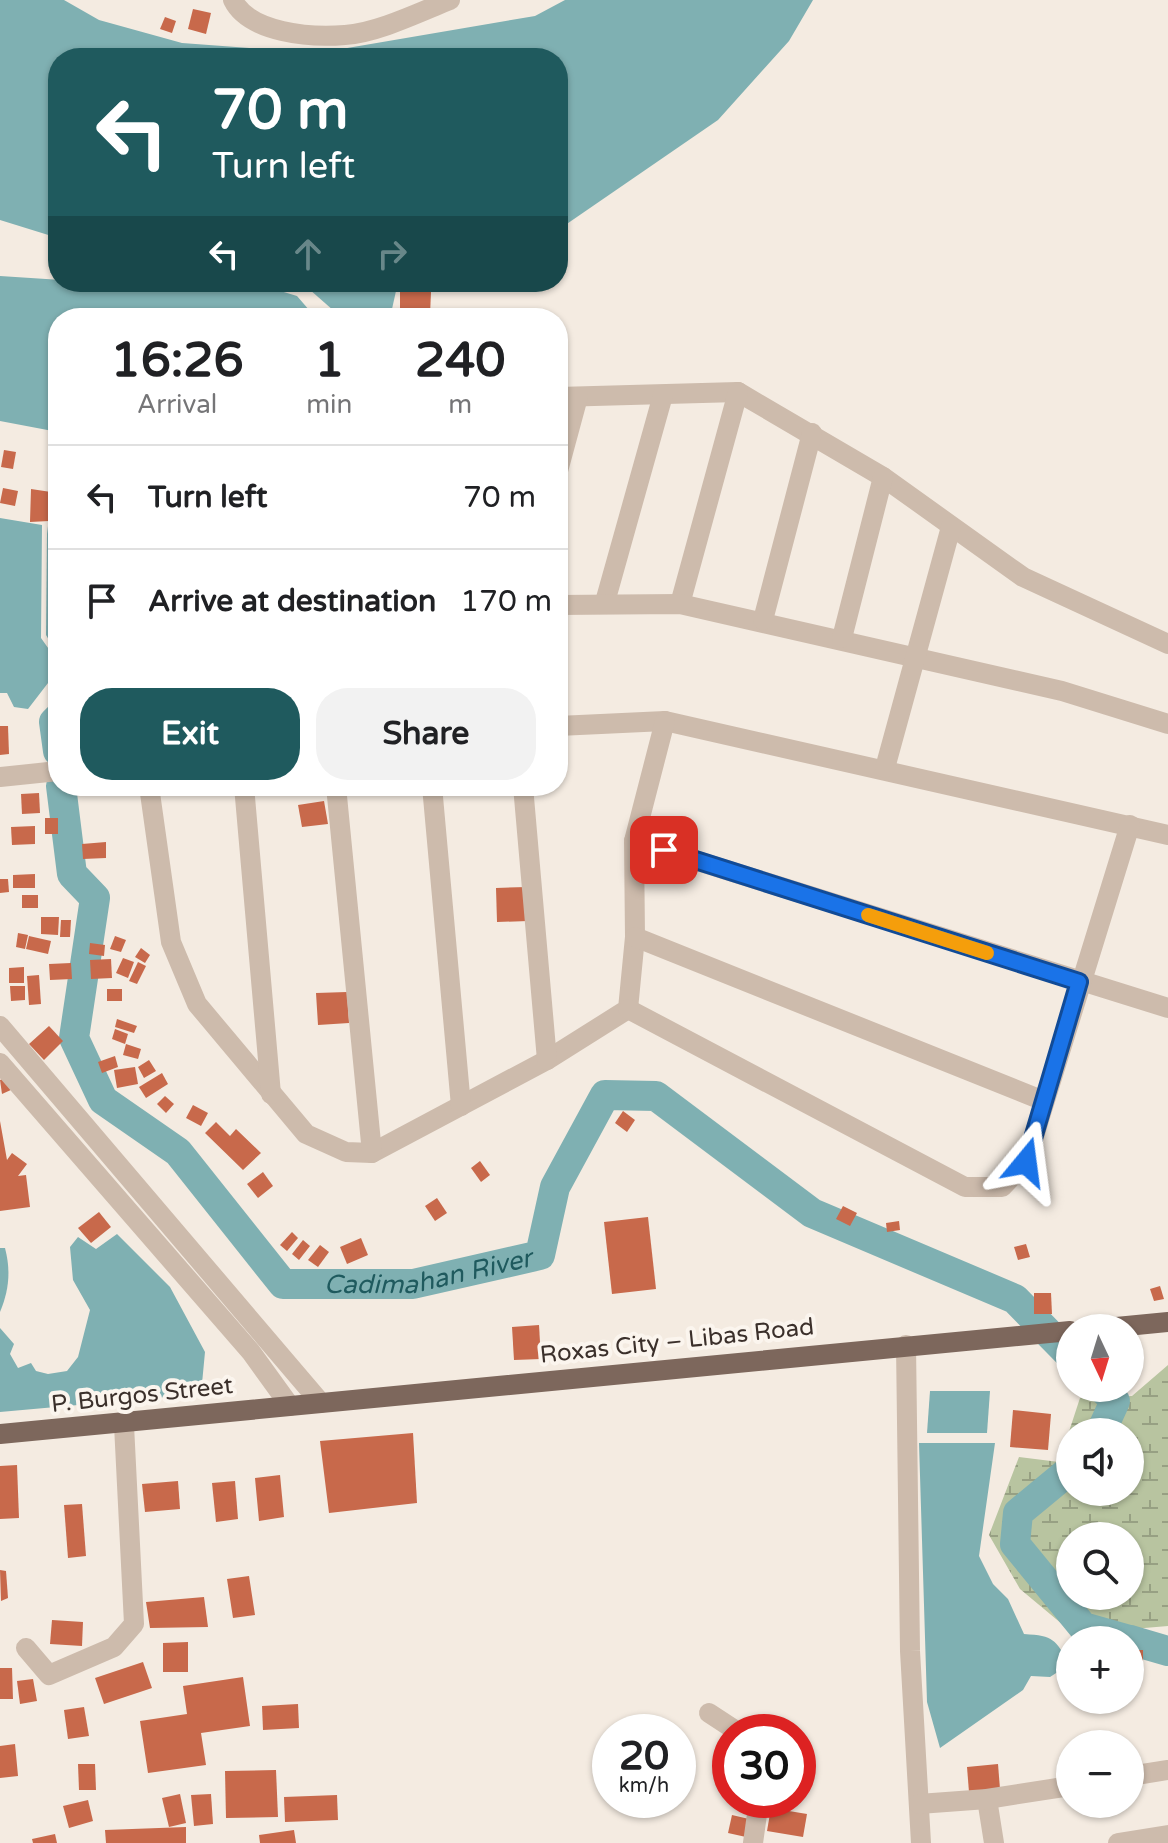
<!DOCTYPE html>
<html lang="en">
<head>
<meta charset="utf-8">
<style>
	:root { --surface:#fff; --page:#f2f2f2; --text:#202124; --muted:#757577; --line:#e0e0e0; --accent:#1f5a5e }
	body { margin:0; font-family:"Varela Round",sans-serif; background:var(--page); color:var(--text); height:100vh; display:flex; flex-direction:column; font-size:30px; white-space:nowrap }
	* { box-sizing:border-box; margin:0 }
	p { font-size:26px; color:var(--muted) }
	.icon { flex:none; width:44px; height:44px; fill:none; stroke:currentColor; stroke-width:2; stroke-linecap:round; stroke-linejoin:round }
	.map { position:relative; flex:1; overflow:hidden }
	.drawer { position:absolute; left:48px; top:308px; width:520px; height:488px; display:flex; flex-direction:column; background:var(--surface); border-radius:32px; box-shadow:0 2px 6px #0004 }
	.drawer>* { flex:none }
	.banner { position:absolute; left:48px; top:48px; width:520px; height:244px; border-radius:32px; box-shadow:0 2px 6px #0004; background:#1f5a5e; color:#fff; overflow:hidden }
	.needle { width:52px; rotate:176deg }
	.controls { position:absolute; left:1056px; top:1314px; display:grid; gap:16px }
	.controls a { display:grid; place-items:center; width:88px; height:88px; border-radius:50%; background:var(--surface); box-shadow:0 2px 6px #0004; font-size:40px }
	.speed { position:absolute; left:592px; top:1714px; display:flex; gap:16px; font-size:40px; font-weight:700; text-align:center }
	.speed>* { display:grid; place-content:center; width:104px; height:104px; border-radius:50%; background:var(--surface); box-shadow:0 2px 6px #0004; line-height:1 }
	.speed small { font-size:20px; font-weight:400 }
	.speed .limit { border:12px solid #d22; background:#fff; color:#111 }
	.pin { position:absolute; display:grid; place-items:center; width:68px; height:68px; color:#fff; margin:-34px; border-radius:16px; box-shadow:0 4px 12px #0006 }
	.me { position:absolute; width:88px; margin:-44px; rotate:16deg; stroke-linejoin:round; filter:drop-shadow(0 0 6px #0008) }
	.turn { display:flex; align-items:center; gap:28px; height:168px; padding:0 32px; font-size:36px }
	.turn .icon { width:104px; height:104px; stroke-width:2.5 }
	.turn b { display:block; font-size:56px; line-height:68px }
	.lanes { display:flex; align-items:center; height:76px; padding:0 32px; background:#0003; justify-content:center; gap:40px; direction:ltr }
	.lanes .off { opacity:.35 }
	.eta { display:flex; justify-content:space-evenly; align-items:center; height:136px; text-align:center }
	.eta b { font-size:48px; font-weight:700; line-height:56px }
	.primary-button { display:flex; gap:16px; margin-top:auto; padding:16px 32px }
	.primary-button a { flex:1; height:92px; border-radius:32px; background:var(--accent); color:#fff; font-size:32px; font-weight:700; line-height:92px; text-align:center }
	.primary-button a+a { background:var(--page); color:var(--text) }
	ul { padding:0; list-style:none }
	li { display:flex; align-items:center; gap:24px; height:104px; padding:0 32px; border-top:2px solid var(--line) }
	li div { flex:1 }
	li b { display:block; font-size:30px }
	li em { font-style:normal }
	.map>svg:first-child { display:block }
	.wetland { fill:url(#wetland-marsh); fill-rule:evenodd }
	.water { fill:#7fb0b2 }
	.lines { fill:none; stroke-linecap:round; stroke-linejoin:round }
	.river { stroke:#7fb0b2; stroke-width:30 }
	.building { fill:#c8694b }
	.minor { stroke:#cdbbac; stroke-width:20 }
	.major { stroke:#7d675c; stroke-width:20 }
	.route-casing { stroke:#114b97; stroke-width:20 }
	.route { stroke:#1a73e8; stroke-width:14 }
	.slow { stroke:#f59e0b; stroke-width:14 }
	.labels { text-anchor:middle; dominant-baseline:central; stroke-width:8; stroke-linejoin:round; paint-order:stroke }
	.street-label { font-size:24px; fill:#3b302b; stroke:#fbf5ee }
	.water-label { font-size:26px; font-style:italic; fill:#1f5a5e; stroke:#fbf5ee }
</style>
</head>
<body>
<div class="map">
<svg width="1168" height="1843" viewBox="0 0 1168 1843">
	<defs>
		<pattern id="wetland-marsh" width="20" height="14" patternUnits="userSpaceOnUse" patternTransform="scale(2)"><rect width="20" height="14" fill="#b8c4a0"/><path d="M1 5h8M5 5V1M11 12h8M15 12V8" fill="none" stroke="#97a083"/></pattern>
	</defs>
	<rect width="100%" height="100%" fill="#f4ebe1"/>
	<path class="wetland" d="M1168,1365V1626L1074,1634L1020,1589L989,1535L1019,1457L1059,1462L1080,1398L1132,1396ZM1130,1432V1492H1070V1432ZM1070,1536H1130V1596H1070Z"/>
	<g class="water">
		<path d="M0,0H64L99,20L182,43L318,53L535,16L565,0H813L789,41L718,120L558,230V58H58V238L0,220Z"/>
		<path d="M0,276L138,285L251,282L297,296L316,318H58V432L0,421Z"/>
		<path d="M301,282H398L390,318H342Z"/>
		<path d="M58,446V655L46,635L47,534Z"/>
		<path d="M0,518L42,525L41,638L58,662V670L28,709L14,707L7,693H0Z"/>
		<path d="M117,1234L170,1287L205,1352L201,1394L0,1412V1328L14,1344L10,1354L18,1368L31,1363L36,1371L48,1374L67,1371L78,1357L90,1310L73,1280L70,1247L78,1237L96,1249Z"/>
		<path d="M0,1248H5C11,1271 9,1290 0,1312Z"/>
		<path d="M930,1391H990L987,1433H927Z"/>
		<path d="M919,1443H995L979,1556L993,1584L1008,1599L1024,1634C1055,1636 1054,1639 1070,1664L1050,1677L1031,1676L1023,1690L940,1748L927,1702Z"/>
	</g>
	<g class="lines">
		<g class="river">
			<path d="M58,718L54,722L58,751"/>
			<path id="s1" d="M61,786L72,874L95,898L74,1038L103,1100L178,1152L283,1284H413L540,1255L555,1187L605,1095L656,1096L812,1213L1015,1299L1070,1355"/>
			<path d="M1101,1432L1115,1401L1102,1388"/>
			<path d="M1070,1470L1018,1513L1015,1544L1083,1627L1129,1640"/>
			<path d="M1130,1640L1168,1651"/>
		</g>
	</g>
	<g class="building">
		<path d="M193,9L211,13L206,34L188,29Z"/>
		<path d="M165,17L176,21L172,33L160,29Z"/>
		<rect x="451" y="282" width="18" height="5"/>
		<path d="M400,292H431L430,315L400,314Z"/>
		<path d="M4,450L16,452L13,469L1,467Z"/>
		<path d="M3,488L18,491L15,506L0,503Z"/>
		<path d="M31,489L51,492L49,521L30,522Z"/>
		<path d="M0,726H8L9,754L0,755Z"/>
		<path d="M39,793L40,813L22,814L21,794Z"/>
		<path d="M324,801L328,824L302,827L298,805Z"/>
		<rect x="45" y="818" width="13" height="16"/>
		<path d="M35,826V844L12,845L11,827Z"/>
		<path d="M106,842V858L83,859L82,844Z"/>
		<path d="M35,874V888H13V875Z"/>
		<path d="M0,879H8L9,892L0,893Z"/>
		<path d="M527,887L528,921L497,922L496,888Z"/>
		<rect x="22" y="895" width="16" height="13"/>
		<path d="M41,917H59L58,935L41,934Z"/>
		<path d="M61,920H71L70,937H60Z"/>
		<path d="M18,933L28,935L25,949L16,947Z"/>
		<path d="M29,936L51,941L48,954L26,949Z"/>
		<path d="M115,936L126,940L121,952L110,949Z"/>
		<path d="M90,943L105,945L104,956L89,954Z"/>
		<path d="M141,948L150,955L145,963L135,957Z"/>
		<path d="M123,958L134,962L128,978L116,973Z"/>
		<path d="M111,959L112,978L91,979L90,960Z"/>
		<path d="M138,962L146,966L137,984L129,981Z"/>
		<path d="M71,963L72,979L50,980L49,964Z"/>
		<path d="M24,967V983H9V968Z"/>
		<path d="M39,975L41,1004L29,1005L27,976Z"/>
		<path d="M10,986H25V1000L11,1001Z"/>
		<rect x="107" y="989" width="15" height="12"/>
		<path d="M347,992L349,1023L318,1025L316,993Z"/>
		<path d="M117,1019L137,1026L134,1033L115,1027Z"/>
		<path d="M49,1026L63,1041L44,1060L29,1044Z"/>
		<path d="M115,1029L128,1034L125,1044L112,1039Z"/>
		<path d="M126,1044L141,1049L138,1059L123,1055Z"/>
		<path d="M115,1056L118,1067L102,1073L98,1062Z"/>
		<path d="M149,1060L156,1071L144,1078L138,1067Z"/>
		<path d="M135,1067L138,1084L117,1088L114,1070Z"/>
		<path d="M162,1073L168,1084L146,1098L139,1087Z"/>
		<path d="M7,1077L13,1089L2,1094L0,1080Z"/>
		<path d="M165,1096L174,1104L166,1113L157,1104Z"/>
		<path d="M193,1105L208,1113L201,1126L186,1118Z"/>
		<path d="M623,1111L635,1120L627,1132L615,1123Z"/>
		<path d="M0,1121L7,1160L12,1153L27,1164L18,1176L26,1175L30,1207L0,1211Z"/>
		<path d="M216,1122L230,1136L236,1129L261,1153L243,1170L205,1133Z"/>
		<path d="M480,1161L490,1175L481,1182L471,1168Z"/>
		<path d="M263,1172L273,1186L258,1198L247,1184Z"/>
		<path d="M437,1198L447,1213L435,1221L425,1206Z"/>
		<path d="M843,1206L857,1213L850,1226L836,1219Z"/>
		<path d="M99,1212L111,1227L91,1243L78,1228Z"/>
		<path d="M648,1217L656,1289L612,1294L604,1222Z"/>
		<path d="M899,1221L900,1230L887,1232L886,1223Z"/>
		<path d="M292,1232L298,1238L287,1251L280,1245Z"/>
		<path d="M361,1238L368,1255L347,1264L340,1247Z"/>
		<path d="M303,1240L310,1246L299,1260L292,1254Z"/>
		<path d="M1026,1244L1030,1257L1018,1260L1014,1247Z"/>
		<path d="M320,1245L329,1252L318,1267L308,1260Z"/>
		<path d="M1160,1286L1164,1299L1154,1301L1150,1289Z"/>
		<path d="M1034,1293H1051L1052,1314H1034Z"/>
		<path d="M539,1325L541,1359L514,1360L512,1327Z"/>
		<path d="M1013,1410L1051,1414L1048,1450L1010,1447Z"/>
		<path d="M413,1433L417,1503L329,1513L320,1441Z"/>
		<path d="M17,1465L19,1518L0,1519V1466Z"/>
		<path d="M280,1475L284,1517L259,1521L255,1478Z"/>
		<path d="M178,1481L180,1509L145,1512L142,1484Z"/>
		<path d="M235,1481L238,1519L216,1522L212,1483Z"/>
		<path d="M82,1504L86,1556L68,1558L64,1505Z"/>
		<path d="M0,1570L6,1571L8,1598L1,1601Z"/>
		<path d="M249,1576L255,1615L233,1618L227,1579Z"/>
		<path d="M204,1597L208,1627L150,1628L146,1602Z"/>
		<path d="M52,1620L83,1622L82,1646L50,1644Z"/>
		<path d="M188,1642V1672H163V1643Z"/>
		<path d="M1130,1650H1143V1667L1130,1666Z"/>
		<path d="M143,1662L152,1688L104,1704L95,1678Z"/>
		<path d="M0,1668H12L13,1699H0Z"/>
		<path d="M243,1677L250,1726L201,1733L206,1765L148,1773L140,1721L187,1714L183,1686Z"/>
		<path d="M33,1679L37,1701L20,1704L17,1681Z"/>
		<path d="M298,1704L299,1728L263,1730L262,1706Z"/>
		<path d="M84,1707L89,1736L68,1739L64,1710Z"/>
		<path d="M15,1744L18,1776L0,1778V1746Z"/>
		<path d="M78,1764H95L96,1790H79Z"/>
		<path d="M998,1764L1000,1789L969,1792L967,1767Z"/>
		<path d="M276,1770L278,1817L226,1818L225,1771Z"/>
		<path d="M180,1794L186,1823L169,1827L162,1798Z"/>
		<path d="M211,1794L213,1824L194,1826L191,1795Z"/>
		<path d="M337,1795L338,1820L285,1822L284,1797Z"/>
		<path d="M88,1800L93,1821L69,1828L63,1806Z"/>
		<path d="M771,1808L807,1814L803,1837L767,1831Z"/>
		<path d="M732,1815L749,1819L746,1837L728,1833Z"/>
		<path d="M186,1827V1843H106L105,1830Z"/>
		<path d="M294,1830L296,1843H260L259,1835Z"/>
		<path d="M55,1834L57,1843H33L32,1839Z"/>
	</g>
	<g class="lines">
		<g class="minor">
			<path d="M233,0C249,33 311,38 345,35C377,33 420,12 450,0"/>
			<path d="M558,397L738,392L883,477L1023,577L1168,644"/>
			<path d="M558,471L578,397"/>
			<path d="M605,602L663,395"/>
			<path d="M680,604L738,392"/>
			<path d="M558,605L680,604L1062,691L1168,724"/>
			<path d="M763,620L812,433"/>
			<path d="M842,638L883,477"/>
			<path d="M558,726L665,721L1168,835"/>
			<path d="M885,768L951,527"/>
			<path d="M0,777L58,771"/>
			<path d="M149,786L171,942L197,1004L306,1134L346,1152L372,1153L547,1060L628,1009L635,937L634,841L665,721"/>
			<path d="M244,786L271,1094"/>
			<path d="M336,786L372,1153"/>
			<path d="M432,786L461,1106"/>
			<path d="M523,786L547,1060"/>
			<path d="M634,841L1168,1008"/>
			<path d="M635,937L1044,1101"/>
			<path d="M628,1009L965,1187H1002L1026,1162L1130,825"/>
			<path d="M0,1026L321,1403"/>
			<path d="M0,1063L251,1352L290,1406"/>
			<path d="M906,1345L910,1651L921,1843"/>
			<path d="M26,1648L49,1675L114,1647L134,1624L124,1425"/>
			<path d="M709,1713L738,1732"/>
			<path d="M1130,1776L1168,1770"/>
			<path d="M987,1799L994,1843"/>
			<path d="M919,1804L987,1799L1070,1786"/>
			<path d="M753,1843L759,1800"/>
			<path d="M1118,1843L1168,1835"/>
		</g>
		<g class="major">
			<path d="M1106,1328L1168,1322"/>
			<path d="M0,1434L1070,1331"/>
		</g>
	</g>
	<g class="lines">
		<defs>
			<path id="route" d="M664,850L1079,982L1026,1162"/>
		</defs>
		<use href="#route" class="route-casing"/>
		<use href="#route" class="route"/>
		<path class="slow" d="M868,915L987,953"/>
	</g>
	<g class="labels">
		<g class="street-label">
			<text transform="translate(677 1341) rotate(-6)">Roxas City – Libas Road</text>
			<text transform="translate(142 1395) rotate(-6)">P. Burgos Street</text>
		</g>
		<g class="water-label">
			<text stroke="none"><textPath href="#s1" startOffset="738">Cadimahan River</textPath></text>
		</g>
	</g>
</svg>
<div class="controls">
<a><svg class="needle" viewBox="-14 -14 28 28"><path d="M0-13l5 13h-10z" fill="#e53935"/><path d="M0 13l5-13h-10z" fill="#757577"/></svg></a>
<a><svg class="icon" aria-label="sound" viewBox="0 0 24 24"><path d="M4 9h4l5-4v14l-5-4H4zM17 9q2 3 0 6"/></svg></a>
<a><svg class="icon" aria-label="search" viewBox="0 0 24 24"><circle cx="10" cy="10" r="6"/><path d="M15 15l6 6"/></svg></a>
<a>+</a>
<a>−</a>
</div>
<div class="speed"><div>20<small>km/h</small></div><div class="limit">30</div></div>
<div class="pin" style="left:664px;top:850px;background:#d93025"><svg class="icon" aria-label="arrive" viewBox="0 0 24 24"><path d="M6 21V4h12l-3 4 3 4H6"/></svg></div>
<svg class="me" style="left:1026px;top:1162px" viewBox="-20 -20 40 40"><path d="M0-17L14 15 0 8-14 15z" fill="#1a73e8" stroke="#fff" stroke-width="4"/></svg>
<div class="banner">
<div class="turn"><svg class="icon" aria-label="left" viewBox="0 0 24 24"><path d="M17 20v-9H6M10 6l-5 5 5 5"/></svg><div><b>70 m</b>Turn left</div></div>
<div class="lanes"><svg class="icon" aria-label="left" viewBox="0 0 24 24"><path d="M17 20v-9H6M10 6l-5 5 5 5"/></svg><svg class="icon off" aria-label="ahead" viewBox="0 0 24 24"><path d="M12 20V5M6 11l6-6 6 6"/></svg><svg class="icon off" aria-label="right" viewBox="0 0 24 24"><path d="M7 20v-9h11M14 6l5 5-5 5"/></svg></div>
</div>
<section class="drawer">
<div class="eta">
<div><b>16:26</b><p>Arrival</p></div>
<div><b>1</b><p>min</p></div>
<div><b>240</b><p>m</p></div>
</div>
<ul>
<li><svg class="icon" aria-label="left" viewBox="0 0 24 24"><path d="M17 20v-9H6M10 6l-5 5 5 5"/></svg><div><b>Turn left</b></div><em>70 m</em></li>
<li><svg class="icon" aria-label="arrive" viewBox="0 0 24 24"><path d="M6 21V4h12l-3 4 3 4H6"/></svg><div><b>Arrive at destination</b></div><em>170 m</em></li>
</ul>
<div class="primary-button"><a>Exit</a><a>Share</a></div>
</section>
</div>
</body>
</html>
